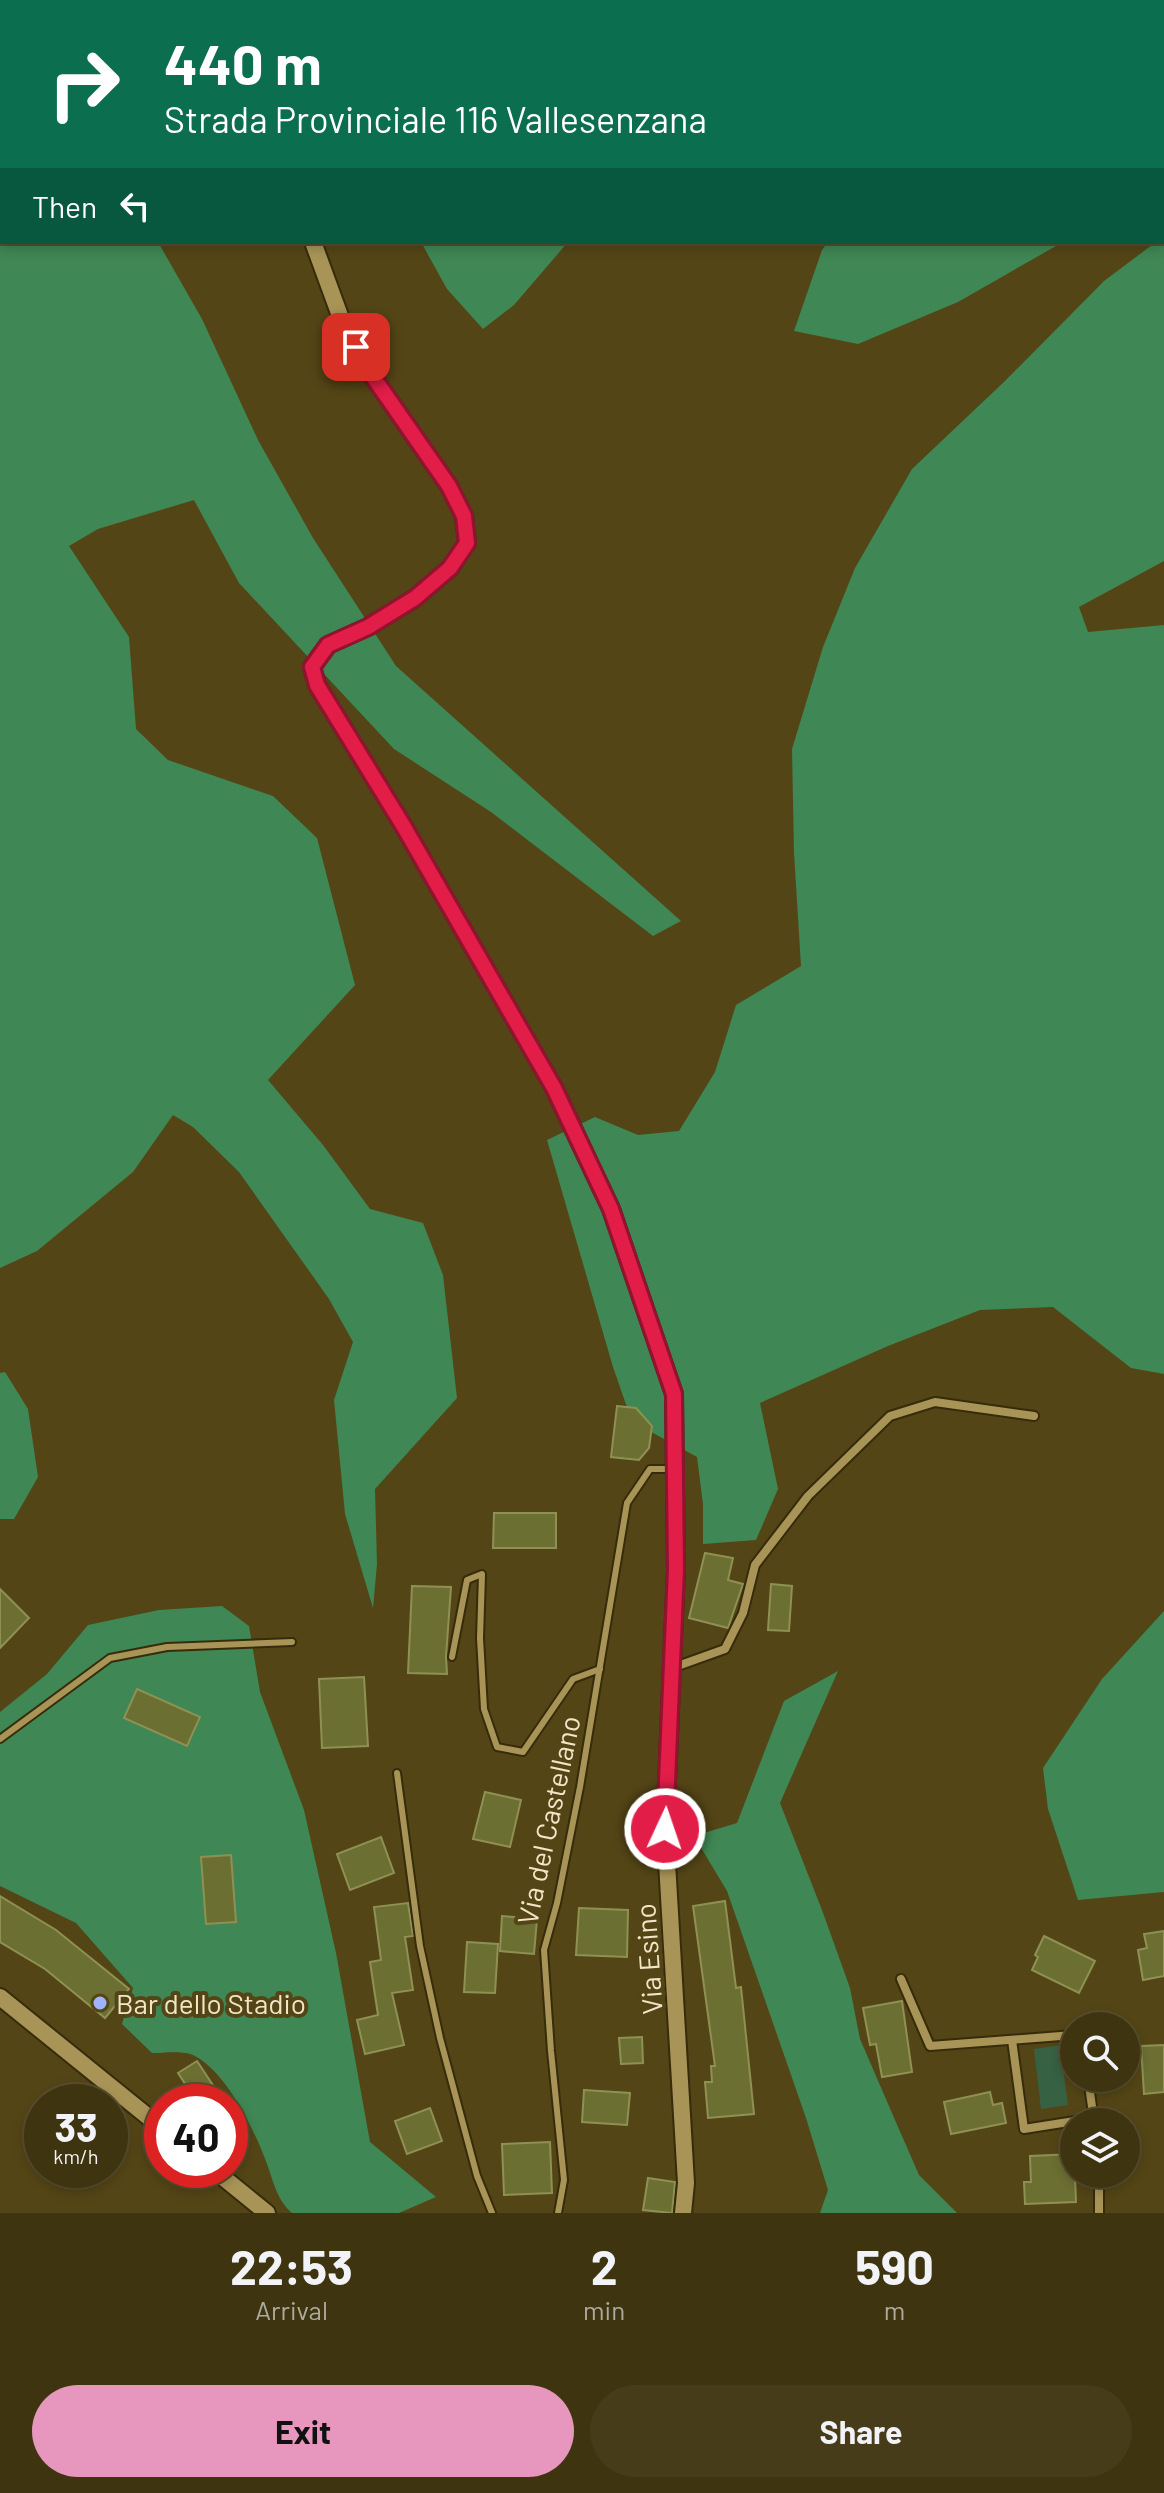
<!DOCTYPE html>
<html lang="en">
<head>
<meta charset="utf-8">
<style>
	:root { --surface:#3f3410; --page:#463c19; --text:#f1f3f6; --muted:#adaa9f; --line:#584f30; --accent:#e797bd }
	body { margin:0; font-family:Barlow,sans-serif; background:var(--page); color:var(--text); height:100vh; display:flex; flex-direction:column; font-size:30px; white-space:nowrap }
	* { box-sizing:border-box; margin:0 }
	p { font-size:26px; color:var(--muted) }
	.icon { flex:none; width:44px; height:44px; fill:none; stroke:currentColor; stroke-width:2; stroke-linecap:round; stroke-linejoin:round }
	.map { position:relative; height:2213px; overflow:hidden }
	.details { display:flex; flex-direction:column; background:var(--surface); flex:1 }
	.details>* { flex:none }
	.hud { position:absolute; left:0px; top:0px; width:1164px; height:244px; box-shadow:0 4px 12px #0003,0 0 0 2px var(--line); background:#0b6e4f; color:#fff; overflow:hidden }
	.fabs { position:absolute; left:1060px; top:2012px; display:grid; gap:16px }
	.fabs a { display:grid; place-items:center; width:80px; height:80px; border-radius:50%; background:var(--surface); box-shadow:0 4px 12px #0003,0 0 0 2px var(--line); font-size:40px }
	.speed { position:absolute; left:24px; top:2084px; display:flex; gap:16px; font-size:40px; font-weight:700; text-align:center }
	.speed>* { display:grid; place-content:center; width:104px; height:104px; border-radius:50%; background:var(--surface); box-shadow:0 4px 12px #0003,0 0 0 2px var(--line); line-height:1 }
	.speed small { font-size:20px; font-weight:400 }
	.speed .limit { border:12px solid #d22; background:#fff; color:#111 }
	.pin { position:absolute; display:grid; place-items:center; width:68px; height:68px; color:#fff; margin:-34px; border-radius:16px; box-shadow:0 4px 12px #0006 }
	.me { position:absolute; width:88px; margin:-44px; rotate:3deg; stroke-linejoin:round; filter:drop-shadow(0 0 6px #0008) }
	.turn { display:flex; align-items:center; gap:28px; height:168px; padding:0 32px; font-size:36px }
	.turn .icon { width:104px; height:104px; stroke-width:2.5 }
	.turn b { display:block; font-size:56px; line-height:68px }
	.then { display:flex; align-items:center; height:76px; padding:0 32px; background:#0003; gap:16px; font-size:30px }
	.eta { display:flex; justify-content:space-evenly; align-items:center; height:136px; text-align:center }
	.eta b { font-size:48px; font-weight:700; line-height:56px }
	.button { display:flex; gap:16px; margin-top:auto; padding:16px 32px }
	.button a { flex:1; height:92px; border-radius:48px; background:var(--accent); color:#111; font-size:32px; font-weight:700; line-height:92px; text-align:center }
	.button a+a { background:var(--page); color:var(--text) }
	.map>svg:first-child { display:block }
	.green { fill:#376143 }
	.forest { fill:#3f8754 }
	.building { fill:#6c6f32; stroke:#8e9153; stroke-width:2 }
	.lines { fill:none; stroke-linecap:round; stroke-linejoin:round }
	.lane-casing { stroke:#362c0b; stroke-width:10 }
	.street-casing { stroke:#362c0b; stroke-width:12 }
	.secondary-casing { stroke:#362c0b; stroke-width:20 }
	.lane { stroke:#a99457; stroke-width:6 }
	.street { stroke:#a99457; stroke-width:8 }
	.secondary { stroke:#a99457; stroke-width:16 }
	.route-casing { stroke:#92132f; stroke-width:20 }
	.route { stroke:#e11d48; stroke-width:14 }
	.poi-dot { fill:#9eb4fd; stroke:#544516; stroke-width:3 }
	.labels { text-anchor:middle; dominant-baseline:central; stroke-width:8; stroke-linejoin:round; paint-order:stroke }
	.street-label { font-size:28px; fill:#f1e7c8; stroke:#544516 }
	.poi-label { font-size:28px; fill:#f1e7c8; stroke:#544516; text-anchor:start }
</style>
</head>
<body>
<div class="map">
<svg width="1164" height="2213" viewBox="0 0 1164 2213">
	<rect width="100%" height="100%" fill="#544516"/>
	<path class="green" d="M1060,2045L1068,2105L1041,2109L1034,2049Z"/>
	<g class="forest">
		<path d="M0,0L57,2H2V242H158L202,319L258,440L313,538L396,666L681,921L653,936L491,812L394,749L239,583L194,500L98,529L69,546L129,637L136,729L168,760L273,796L317,838L355,985L268,1080L323,1145L370,1209L423,1223L443,1275L457,1398L375,1489L377,1564L373,1608L345,1514L334,1400L353,1342L329,1299L239,1172L193,1127L173,1115L133,1172L37,1251L0,1268Z"/>
		<path d="M1164,236V561L1079,607L1088,632L1164,625V1374L1131,1368L1053,1307L980,1310L888,1346L760,1403L778,1489L756,1540L703,1544V1504L697,1457L644,1428L629,1413L613,1367L547,1140L595,1117L638,1135L679,1131L715,1072L736,1005L801,966L794,853L792,749L823,647L855,568L912,469L1005,381L1104,281L1156,242H1162Z"/>
		<path d="M421,242H568L514,305L483,329L447,289Z"/>
		<path d="M828,242H1063L958,302L858,344L794,331L822,250Z"/>
		<path d="M5,1372L28,1409L38,1477L14,1519H0V1373Z"/>
		<path d="M222,1606L249,1626L260,1692L304,1810L336,1953L370,2142L436,2197L399,2213H292C277,2200 274,2183 267,2164C255,2131 227,2073 195,2056C185,2050 164,2053 152,2053L122,2024L133,1988L76,1923L0,1886V1712L47,1674L88,1625L159,1610Z"/>
		<path d="M1164,1611V1892L1078,1900L1048,1809L1043,1768L1102,1679Z"/>
		<path d="M838,1671L780,1803L822,1910L850,1988L860,2039L895,2120L919,2175L957,2213H820L828,2190L806,2118L727,1891L694,1836L737,1823L784,1701Z"/>
	</g>
	<g class="building">
		<path d="M617,1406L636,1408L652,1426L649,1448L639,1460L611,1457Z"/>
		<path d="M494,1513H556V1548H493Z"/>
		<path d="M705,1553L733,1558L728,1580L743,1584L728,1628L689,1618Z"/>
		<path d="M771,1584L792,1586L789,1631L768,1630Z"/>
		<path d="M412,1586L451,1587L446,1657L447,1674L408,1673Z"/>
		<path d="M0,1589L29,1618L0,1648Z"/>
		<path d="M364,1677L368,1746L322,1748L319,1679Z"/>
		<path d="M137,1689L200,1717L187,1746L124,1718Z"/>
		<path d="M485,1792L521,1800L510,1847L473,1839Z"/>
		<path d="M381,1837L394,1873L350,1890L337,1854Z"/>
		<path d="M231,1855L236,1922L206,1924L201,1857Z"/>
		<path d="M0,1896L56,1930L129,1989L105,2018L45,1969L0,1942Z"/>
		<path d="M725,1901L736,1988L741,1987L754,2114L708,2118L705,2082H712L711,2066H715L693,1906Z"/>
		<path d="M408,1903L413,1936L405,1937L413,1990L392,1993L404,2045L365,2054L357,2020L378,2015L370,1962L381,1960L374,1907Z"/>
		<path d="M579,1908L628,1910L627,1957L576,1955Z"/>
		<path d="M502,1916L537,1919L534,1954L500,1951Z"/>
		<path d="M1164,1931V1976L1143,1980L1138,1950L1147,1948L1144,1934Z"/>
		<path d="M1044,1936L1095,1961L1079,1993L1032,1970L1038,1957L1035,1955Z"/>
		<path d="M467,1942L498,1944L495,1993L464,1992Z"/>
		<path d="M902,2001L912,2072L882,2077L876,2044L870,2045L863,2008Z"/>
		<path d="M642,2037L643,2063L621,2064L619,2038Z"/>
		<path d="M1164,2045V2092L1144,2094L1141,2046Z"/>
		<path d="M197,2061L224,2102H197L178,2073Z"/>
		<path d="M584,2090L630,2093L627,2125L582,2122Z"/>
		<path d="M990,2092L993,2105L1002,2103L1006,2123L951,2134L944,2102Z"/>
		<path d="M430,2108L442,2141L407,2154L395,2121Z"/>
		<path d="M550,2142L552,2193L504,2195L502,2144Z"/>
		<path d="M1074,2154L1076,2202L1025,2204L1024,2182H1031L1030,2156Z"/>
		<path d="M648,2178L675,2182L672,2213L643,2210Z"/>
	</g>
	<g class="lines">
		<defs>
			<g id="lane">
				<path d="M452,1657L467,1580L482,1574L480,1638L484,1709L497,1747L523,1752L573,1679L600,1669"/>
				<path d="M0,1739L110,1658L167,1647L292,1642"/>
				<path d="M397,1773L420,1946L440,2038L477,2176L492,2213"/>
				<path d="M558,2213L564,2180L551,2051L544,1950L557,1903L580,1787L627,1503L650,1469H675"/>
			</g>
			<g id="street">
				<path d="M672,1668L725,1649L743,1613L755,1565L808,1496L890,1416L935,1402L1034,1416"/>
				<path d="M901,1979L930,2046L1074,2035"/>
				<path d="M1012,2040L1024,2129L1094,2118"/>
				<path d="M1088,2078L1094,2121"/>
				<path d="M1099,2174V2213"/>
			</g>
			<g id="secondary">
				<path d="M299,0V2"/>
				<path d="M438,2L439,0"/>
				<path d="M700,2L701,0"/>
				<path d="M313,242L343,324L369,371L449,486L464,516L467,543L450,568L415,598L368,627L328,645L312,667L317,685L404,827L554,1088L611,1209L674,1394L676,1569L665,1829L686,2183L683,2213"/>
				<path d="M0,1997L162,2128"/>
				<path d="M214,2170L267,2213"/>
			</g>
		</defs>
		<use href="#lane" class="lane-casing"/>
		<use href="#street" class="street-casing"/>
		<use href="#secondary" class="secondary-casing"/>
		<use href="#lane" class="lane"/>
		<use href="#street" class="street"/>
		<use href="#secondary" class="secondary"/>
	</g>
	<g class="lines">
		<defs>
			<path id="route" d="M356,347L369,371L449,486L464,516L467,543L450,568L415,598L368,627L328,645L312,667L317,685L404,827L554,1088L611,1209L674,1394L676,1569L665,1829"/>
		</defs>
		<use href="#route" class="route-casing"/>
		<use href="#route" class="route"/>
	</g>
	<circle class="poi-dot" cx="100" cy="2003" r="8"/>
	<g class="labels">
		<g class="street-label">
			<text transform="translate(548 1820) rotate(-78)">Via del Castellano</text>
			<text transform="translate(648 1959) rotate(-94)">Via Esino</text>
		</g>
		<g class="poi-label">
			<text x="116" y="2003">Bar dello Stadio</text>
		</g>
	</g>
</svg>
<div class="fabs">
<a><svg class="icon" aria-label="search" viewBox="0 0 24 24"><circle cx="10" cy="10" r="6"/><path d="M15 15l6 6"/></svg></a>
<a><svg class="icon" aria-label="layers" viewBox="0 0 24 24"><path d="M12 4l9 5-9 5-9-5zM3 14l9 5 9-5"/></svg></a>
</div>
<div class="speed"><div>33<small>km/h</small></div><div class="limit">40</div></div>
<div class="pin" style="left:356px;top:347px;background:#d93025"><svg class="icon" aria-label="arrive" viewBox="0 0 24 24"><path d="M6 21V4h12l-3 4 3 4H6"/></svg></div>
<svg class="me" style="left:665px;top:1829px" viewBox="-20 -20 40 40"><circle r="17" fill="#e11d48" stroke="#fff" stroke-width="3"/><path d="M0-11L8 9 0 5-8 9z" fill="#fff"/></svg>
<div class="hud">
<div class="turn"><svg class="icon" aria-label="right" viewBox="0 0 24 24"><path d="M7 20v-9h11M14 6l5 5-5 5"/></svg><div><b>440 m</b>Strada Provinciale 116 Vallesenzana</div></div>
<div class="then">Then<svg class="icon" aria-label="left" viewBox="0 0 24 24"><path d="M17 20v-9H6M10 6l-5 5 5 5"/></svg></div>
</div>
</div>
<section class="details">
<div class="eta">
<div><b>22:53</b><p>Arrival</p></div>
<div><b>2</b><p>min</p></div>
<div><b>590</b><p>m</p></div>
</div>
<div class="button"><a>Exit</a><a>Share</a></div>
</section>
</body>
</html>
